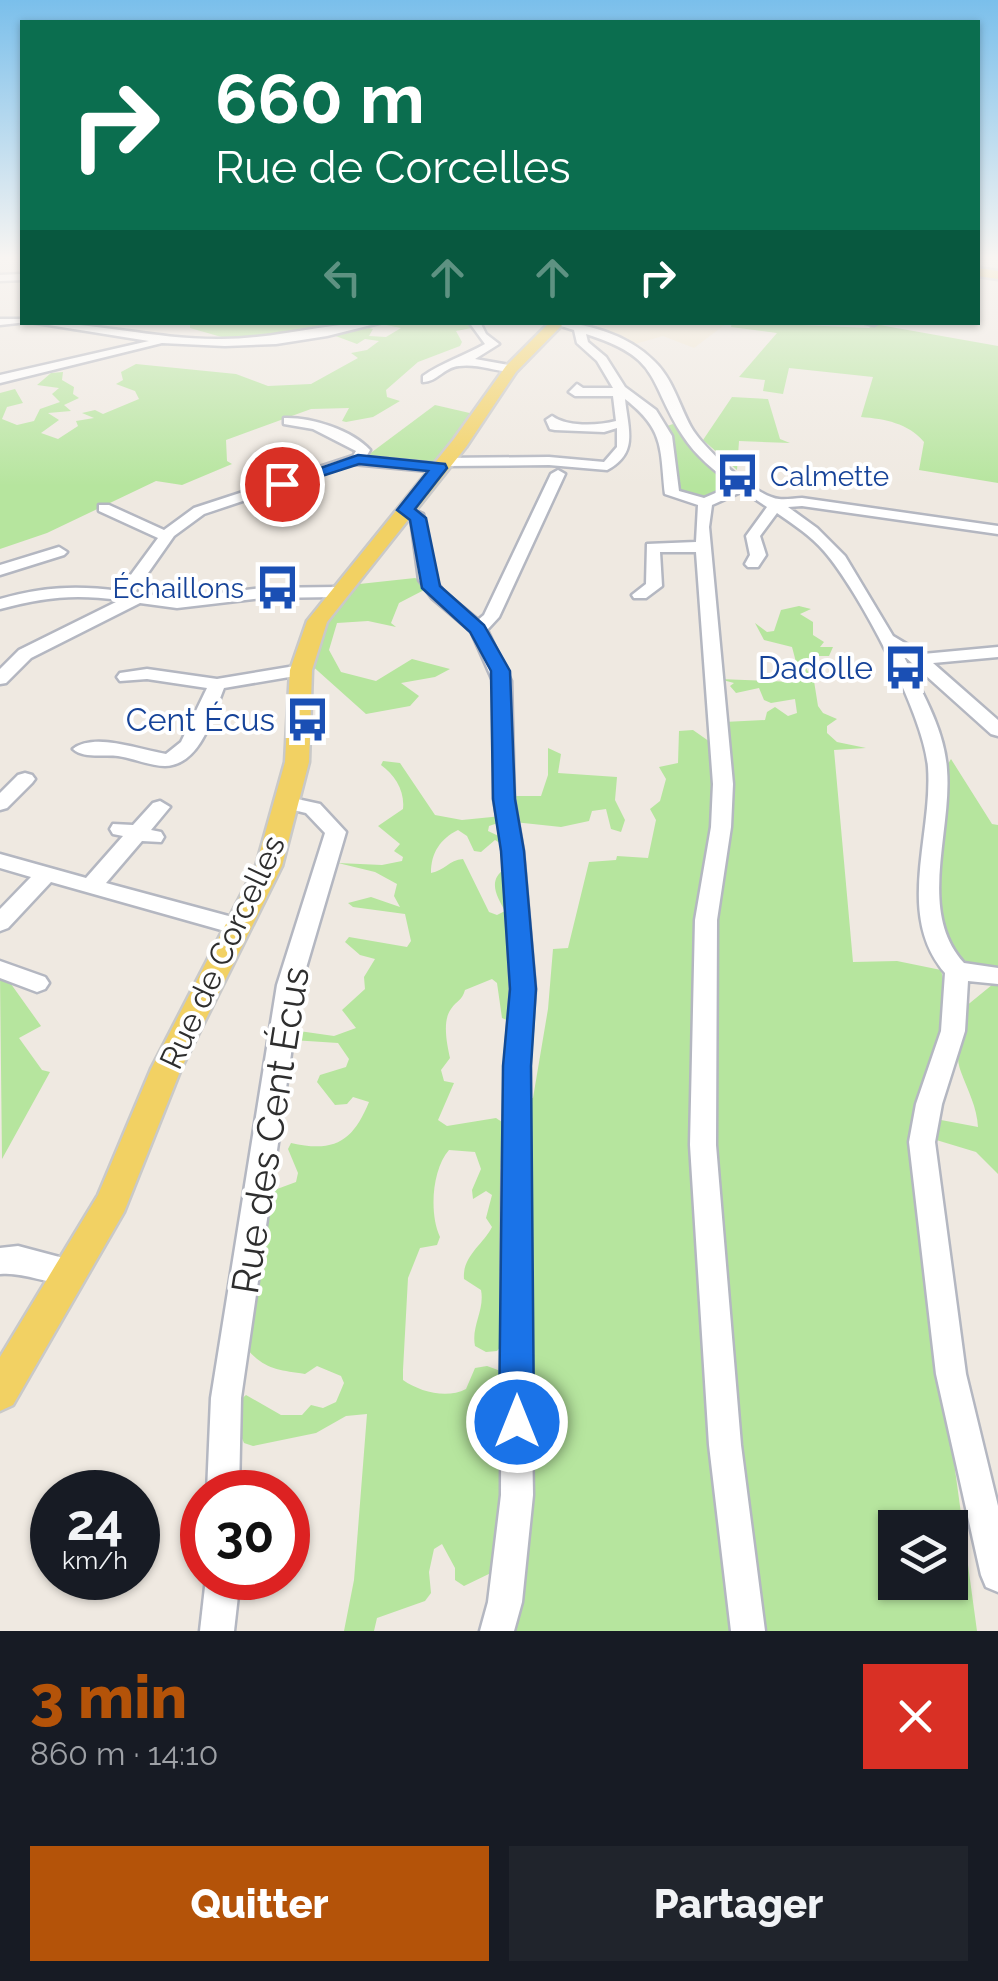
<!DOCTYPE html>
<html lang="fr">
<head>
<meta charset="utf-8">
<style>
	:root { --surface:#171b24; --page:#20242c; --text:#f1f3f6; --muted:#9ea1a6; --accent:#b45309 }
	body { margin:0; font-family:Raleway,sans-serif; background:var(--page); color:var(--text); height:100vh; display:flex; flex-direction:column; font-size:38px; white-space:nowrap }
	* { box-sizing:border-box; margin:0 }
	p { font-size:32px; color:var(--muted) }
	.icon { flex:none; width:55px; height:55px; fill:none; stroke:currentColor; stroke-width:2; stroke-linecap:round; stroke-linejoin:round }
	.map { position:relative; height:1631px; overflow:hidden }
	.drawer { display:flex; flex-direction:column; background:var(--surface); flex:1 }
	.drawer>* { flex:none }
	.top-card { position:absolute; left:20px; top:20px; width:960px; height:305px; border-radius:0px; box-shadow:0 2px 8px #0004; background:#0b6e4f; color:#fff; overflow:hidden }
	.controls { position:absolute; left:878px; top:1510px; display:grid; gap:20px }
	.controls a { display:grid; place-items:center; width:90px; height:90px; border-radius:0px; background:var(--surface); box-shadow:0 2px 8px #0004; font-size:50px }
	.speed { position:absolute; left:30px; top:1470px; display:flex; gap:20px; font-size:50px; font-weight:700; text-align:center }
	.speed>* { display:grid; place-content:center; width:130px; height:130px; border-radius:50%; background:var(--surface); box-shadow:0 2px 8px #0004; line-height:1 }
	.speed small { font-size:25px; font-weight:400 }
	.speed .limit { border:15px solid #d22; background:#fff; color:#111 }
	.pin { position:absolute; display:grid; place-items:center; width:85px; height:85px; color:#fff; margin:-42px; border:5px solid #fff; border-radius:50%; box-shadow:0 2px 10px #0007 }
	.me { position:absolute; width:110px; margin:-55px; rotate:0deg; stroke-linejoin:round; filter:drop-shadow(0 0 8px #0008) }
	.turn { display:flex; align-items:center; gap:35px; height:210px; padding:0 30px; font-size:45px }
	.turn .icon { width:130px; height:130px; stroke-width:2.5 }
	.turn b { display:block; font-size:70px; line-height:85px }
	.lanes { display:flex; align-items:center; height:95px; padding:0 30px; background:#0003; justify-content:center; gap:50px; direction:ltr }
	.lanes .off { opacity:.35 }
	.round { display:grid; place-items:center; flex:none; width:105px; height:105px; border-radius:0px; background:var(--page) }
	.head { display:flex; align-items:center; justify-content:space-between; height:170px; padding:0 30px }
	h1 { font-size:60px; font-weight:800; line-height:75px; color:var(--accent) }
	.cta { display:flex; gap:20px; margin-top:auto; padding:20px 30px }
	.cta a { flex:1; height:115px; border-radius:0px; background:var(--accent); color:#fff; font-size:40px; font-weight:800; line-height:115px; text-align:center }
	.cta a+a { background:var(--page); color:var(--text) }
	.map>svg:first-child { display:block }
	.education { fill:#f0e6d1 }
	.green { fill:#b6e59e; fill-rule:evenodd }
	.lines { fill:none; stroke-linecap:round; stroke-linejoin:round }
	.minor-casing { stroke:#b4b7c1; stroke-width:5 }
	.major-casing { stroke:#c9c9c9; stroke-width:5 }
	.minor { fill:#fff; fill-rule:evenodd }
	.major { fill:#f2d163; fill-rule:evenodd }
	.route { fill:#1a73e8; stroke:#114b97; stroke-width:2.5 }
	.labels { text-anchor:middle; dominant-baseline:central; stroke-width:8; stroke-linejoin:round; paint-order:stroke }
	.far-transit-label { font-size:28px; fill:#164399; stroke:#fff; text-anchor:start }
	.transit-label { font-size:32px; fill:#164399; stroke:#fff; text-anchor:end }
	.street-label { font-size:32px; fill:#2e2e2e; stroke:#fff }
	.near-street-label { font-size:38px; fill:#2e2e2e; stroke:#fff }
</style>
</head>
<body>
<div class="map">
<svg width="998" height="1631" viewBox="0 0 998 1631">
	<rect width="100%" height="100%" fill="#efe9e1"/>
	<path class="education" d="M598,323H727L694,348L663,336L635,344L598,329Z"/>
	<g class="green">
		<path d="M190,322L336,323L334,328L232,340L190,328Z"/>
		<path d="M732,322L869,328L874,324L998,346V483L919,470L924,442C908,423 885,419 861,417L873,377L789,368L783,394L763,391L765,380L739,377L777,333L731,327Z"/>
		<path d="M384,323H468L472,328L456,331L462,342L460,346L418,362L386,390L387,397L400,401L373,417L346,422L342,421L349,408L311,409L226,440L227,461L232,464L182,485L156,481L47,533L0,549V393L15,389L23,403L7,407L2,419L17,425L34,421L40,409L60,402L52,394L59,388L37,385L51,373L63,372L62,380L74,387L73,394L79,398L64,405L71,411L48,413L59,420L41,433L58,439L78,426L76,421L94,418L82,413L95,410L103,414L139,399L135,391L116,384L123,380L121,372L136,364L236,374L268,386L311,384L358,358L351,353L367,350L379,341L365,339L357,344L333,335L369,328L373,329L369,336L386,337L401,328L381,324Z"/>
		<path d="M732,397L768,399L780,439L790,443L739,441L737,470L703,440Z"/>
		<path d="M435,405L474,414L434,462L368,455Z"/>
		<path d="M673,424L693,451L730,485L705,499L678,492L664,427Z"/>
		<path d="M415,578L428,582L426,589L399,603L391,623L396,627L368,621L337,623L329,650L341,672L376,681L412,659L450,669L435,677L401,683L419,696L410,706L366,714L309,663L320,630L350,585Z"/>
		<path d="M799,606L811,609L800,614L813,622V635L824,642L820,647H833L829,656H813L808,664L796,662L792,647L764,640L755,623L767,632L774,631L781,610Z"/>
		<path d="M797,668H806L814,681L818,706L823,713L837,719L827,726V733L837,742L866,748L834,750L853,962L897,961L941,970L950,1009L910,1139L977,1631H502L524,1099L533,1098L548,1009L553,949L568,948L589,862L616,860L617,856L648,858L656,820L650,809L660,801L666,779L659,767L678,763L679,731L693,730L713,744L724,722L765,720L767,712L775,707L788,716L797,713L795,699L771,703L764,700L759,688L736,693L730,686L734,683L719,679L795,682L799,679ZM895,1528H950V1582H895Z"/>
		<path d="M548,748L561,754L558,773L617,777L615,800L625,820L621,832L611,829L606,809L592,811L589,821L561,827L514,822L513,796H541L548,775Z"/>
		<path d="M951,759L992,824L998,825V967L971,964L958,957L940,924L943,772Z"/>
		<path d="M383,761L400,763L435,815L462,820L502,816L504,821L489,826L488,831L505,839L503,845L495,840L481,852L474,851L467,836L458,830C440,839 431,853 431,873C444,871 449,860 463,859L489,912L497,915L505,911C497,897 487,880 505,869L519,962L509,1021L502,1018L497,983L492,979L465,990C462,1001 457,1000 451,1009C442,1021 447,1044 450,1058L441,1070L444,1081L454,1083L438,1120L447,1126L496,1118L505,1124L509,1152L500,1168L512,1219L506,1339L497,1351L486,1352L475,1346C471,1326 485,1310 481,1290L464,1279C462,1256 483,1245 492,1227L486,1218L492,1195L486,1191L473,1199L472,1190L481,1169L475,1152L449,1150C432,1169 429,1214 440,1237L437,1245L420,1248L408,1278L403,1370V1380C420,1392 447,1399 466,1389L475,1368L487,1366L498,1370L508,1409L495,1571L464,1586L455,1580V1568L442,1544L434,1549L429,1572L431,1593L425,1601L377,1618L374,1631H344L354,1580L367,1414L346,1416L316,1433L253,1446L244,1443L238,1429L239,1401L246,1395L281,1415H302L311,1405L323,1408L336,1402L344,1383L341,1376L317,1366L305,1374C279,1370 265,1370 247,1349L269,1192L296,1182L298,1173L288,1149L291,1143C335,1153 353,1141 369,1102L353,1097L347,1104L335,1105L317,1082L320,1075L346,1067L349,1059L338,1043L292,1040V1030L334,1036L356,1028L342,1010L365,989L364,977L375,959L360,955L345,942L349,937L407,947L411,941L405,914L353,907L348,903L371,897L400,907L394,896L397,884L375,872L338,863L382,865L402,861L403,857L394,851L400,844L378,826L403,809C405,791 395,775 381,765Z"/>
		<path d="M0,975L6,977L41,1026L19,1038L42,1070L50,1072L2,1159Z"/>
		<path d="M998,980V1174L976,1152L933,1139L928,1126L941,1120L978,1127C977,1107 968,1091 961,1072C953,1053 962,1026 965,1007Z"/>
	</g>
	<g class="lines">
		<defs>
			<g id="minor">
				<path d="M22,274V280L0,281V275Z"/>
				<path d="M0,319H22V322H27L0,325Z"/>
				<path d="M30,322C95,322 157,340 222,339C277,339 329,322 383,322L327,336L276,344L225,346L162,343L0,383V375L149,341Z"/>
				<path d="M469,322H480L486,334L499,344L475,359L515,366V372C497,372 477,363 459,366C444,367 437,382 423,382V376C443,362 464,356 485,344Z"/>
				<path d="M548,322C585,322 627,334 654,361C673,379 679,405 691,427C703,448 756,497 779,499C786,500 795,498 802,498L998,526V534L802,506L788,507L817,528L845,556L893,636L923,654L998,647V657L933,663L998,720V736L991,734L903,655C921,690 945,730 947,770C952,832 917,912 964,963L998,968V984L968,981L965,1031L942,1104L935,1142L966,1374L998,1506V1592L986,1587L981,1575L936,1374L909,1142L916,1104L941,1031L945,973C895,915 933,836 928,767C924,715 859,591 824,551C811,536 793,524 777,513L760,536L766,555L758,567H748L745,564L750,555L746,536L767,507L743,491L712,505L709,527L733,784L731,827L717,920L716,1145L741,1445L765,1631H731L709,1445L690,1145L695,920L711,827L713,784L696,552H660L662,586L646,598H634L632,595L646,584L647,544L696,542L698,505L665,494C660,448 665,430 625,399C628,429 639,453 607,470L549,465L445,466L444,471L439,472L353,464L204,514L174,536L134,593L177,598L263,588L338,587L346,592L338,597L263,598L177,608L140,603L31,658L6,683L0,684V669L19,650L120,600C74,594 45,597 0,609V599C42,587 77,585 119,591L158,538L99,511V505H109L164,530L194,508L353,456L356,451L313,429L284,424V418C311,417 352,430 370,450L366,457L438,464L439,459L444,458L549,457L604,462L617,447V428L604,432L555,430L550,429L546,420L552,416C567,427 597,426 616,421L613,396H575L569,392L577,384L583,388H613L597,361L577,343L574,330ZM586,334C662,358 647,380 683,436C696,456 714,471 734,485L704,498L679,491L672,436L656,410L625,387L606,357L588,342Z"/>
				<path d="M862,322H879L874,325Z"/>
				<path d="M558,470L565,474L499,617L487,630L511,681L514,799L523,851L535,989L529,1066L528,1201L533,1495L522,1602L514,1631H480L488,1602L501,1495L502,1201L505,1066L511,989L503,851L494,799L493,681L471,631L432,598L419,580L411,519L398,510L405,506L423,514L435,580L444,592L478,620L484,615L551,474Z"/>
				<path d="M59,547L67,552L64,555L0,575V565Z"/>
				<path d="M301,665L307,666L310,670L307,674L224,688C213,715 201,765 165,766C150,766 133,758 118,756C103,754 84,759 73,749C95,732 139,750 166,754L181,742L207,688L147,679L120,681L117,677L120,673L147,669L217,679Z"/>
				<path d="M25,773L32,775L35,779L32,783L7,808L0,810V793L18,775Z"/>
				<path d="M288,797L320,804L346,832L301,985L241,1398L239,1492H207L211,1398L277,985L325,833L306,813L281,807L278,803L281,799Z"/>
				<path d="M160,801L170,807L151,830L161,832L164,837L161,842L142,841L106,883L247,921L250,927L247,933L239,935L51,882L8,928L0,931V909L31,877L0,868V854L86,878L123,836L113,834L110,829L113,824L133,825L153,803Z"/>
				<path d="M0,961L45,977L49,983L45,989L37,992L0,978Z"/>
				<path d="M18,1246L82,1263L86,1272L82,1281C58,1290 27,1271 0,1274V1248Z"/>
				<path d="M206,1578H240L234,1631H200Z"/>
			</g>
			<g id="major">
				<path d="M978,268L998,271V279L978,276Z"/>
				<path d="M550,322H565L516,372L466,447L327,622L312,670L309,762L282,866L181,1069L124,1212L13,1405L0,1411V1357L98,1195L151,1069L256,866L285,762L290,670L307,621L454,439L506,366Z"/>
			</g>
		</defs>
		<use href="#minor" class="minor-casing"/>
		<use href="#major" class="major-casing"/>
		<use href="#minor" class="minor"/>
		<use href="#major" class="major"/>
	</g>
	<linearGradient id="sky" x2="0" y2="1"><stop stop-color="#7abfeb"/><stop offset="0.53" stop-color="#f8f5f2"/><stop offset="1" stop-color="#f8f5f2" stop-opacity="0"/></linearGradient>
	<rect width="998" height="486" fill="url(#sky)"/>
	<path class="route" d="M358,455L445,464L447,468L415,509L426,518L440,586L484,625L510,671L515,799L524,851L536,989L531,1066L534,1422L529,1434L517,1439L504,1434L499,1422L503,1066L510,989L501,851L493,799L491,671L470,632L422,588L410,520L397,510L428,471L359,464L282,489L274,484Z"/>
	<defs>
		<symbol id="bus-bare" viewBox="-9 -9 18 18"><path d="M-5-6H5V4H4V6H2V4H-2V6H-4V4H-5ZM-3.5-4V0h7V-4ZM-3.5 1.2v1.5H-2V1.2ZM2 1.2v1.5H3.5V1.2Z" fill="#1a4fb4" stroke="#fff" stroke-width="2.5" paint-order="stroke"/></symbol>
	</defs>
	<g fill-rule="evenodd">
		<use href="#bus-bare" x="706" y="444" width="63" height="63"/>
		<use href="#bus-bare" x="246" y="556" width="63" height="63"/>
		<use href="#bus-bare" x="874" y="636" width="63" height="63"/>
		<use href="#bus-bare" x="276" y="688" width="63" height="63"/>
	</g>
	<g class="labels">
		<g class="far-transit-label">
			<text x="770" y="476">Calmette</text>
			<text x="244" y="588" text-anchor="end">Échaillons</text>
		</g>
		<g class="transit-label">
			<text x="873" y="667">Dadolle</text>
			<text x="275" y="719">Cent Écus</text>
		</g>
		<g class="street-label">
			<text transform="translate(222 952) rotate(-65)">Rue de Corcelles</text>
		</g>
		<g class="near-street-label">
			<text transform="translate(270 1130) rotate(-81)">Rue des Cent Écus</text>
		</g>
	</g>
</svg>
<div class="controls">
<a><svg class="icon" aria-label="layers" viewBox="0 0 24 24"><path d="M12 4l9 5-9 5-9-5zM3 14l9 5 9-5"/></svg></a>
</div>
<div class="speed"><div>24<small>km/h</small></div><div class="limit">30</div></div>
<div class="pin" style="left:282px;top:484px;background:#d93025"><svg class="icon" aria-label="arrive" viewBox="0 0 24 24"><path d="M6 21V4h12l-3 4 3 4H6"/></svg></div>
<svg class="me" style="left:517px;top:1422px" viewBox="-20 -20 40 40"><circle r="17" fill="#1a73e8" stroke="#fff" stroke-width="3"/><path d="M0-11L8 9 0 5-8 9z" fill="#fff"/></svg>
<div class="top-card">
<div class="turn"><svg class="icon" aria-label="right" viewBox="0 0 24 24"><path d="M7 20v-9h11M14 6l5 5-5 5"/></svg><div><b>660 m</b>Rue de Corcelles</div></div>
<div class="lanes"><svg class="icon off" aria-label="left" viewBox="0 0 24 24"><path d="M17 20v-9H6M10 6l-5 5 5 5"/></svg><svg class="icon off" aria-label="ahead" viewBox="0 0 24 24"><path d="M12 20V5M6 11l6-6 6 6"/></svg><svg class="icon off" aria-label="ahead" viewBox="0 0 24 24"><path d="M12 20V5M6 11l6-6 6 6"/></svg><svg class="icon" aria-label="right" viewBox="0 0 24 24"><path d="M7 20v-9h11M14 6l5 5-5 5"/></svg></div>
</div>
</div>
<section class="drawer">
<div class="head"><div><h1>3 min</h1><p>860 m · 14:10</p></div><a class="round" style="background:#d93025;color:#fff"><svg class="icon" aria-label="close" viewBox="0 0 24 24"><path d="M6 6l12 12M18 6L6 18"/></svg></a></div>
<div class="cta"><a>Quitter</a><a>Partager</a></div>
</section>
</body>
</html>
